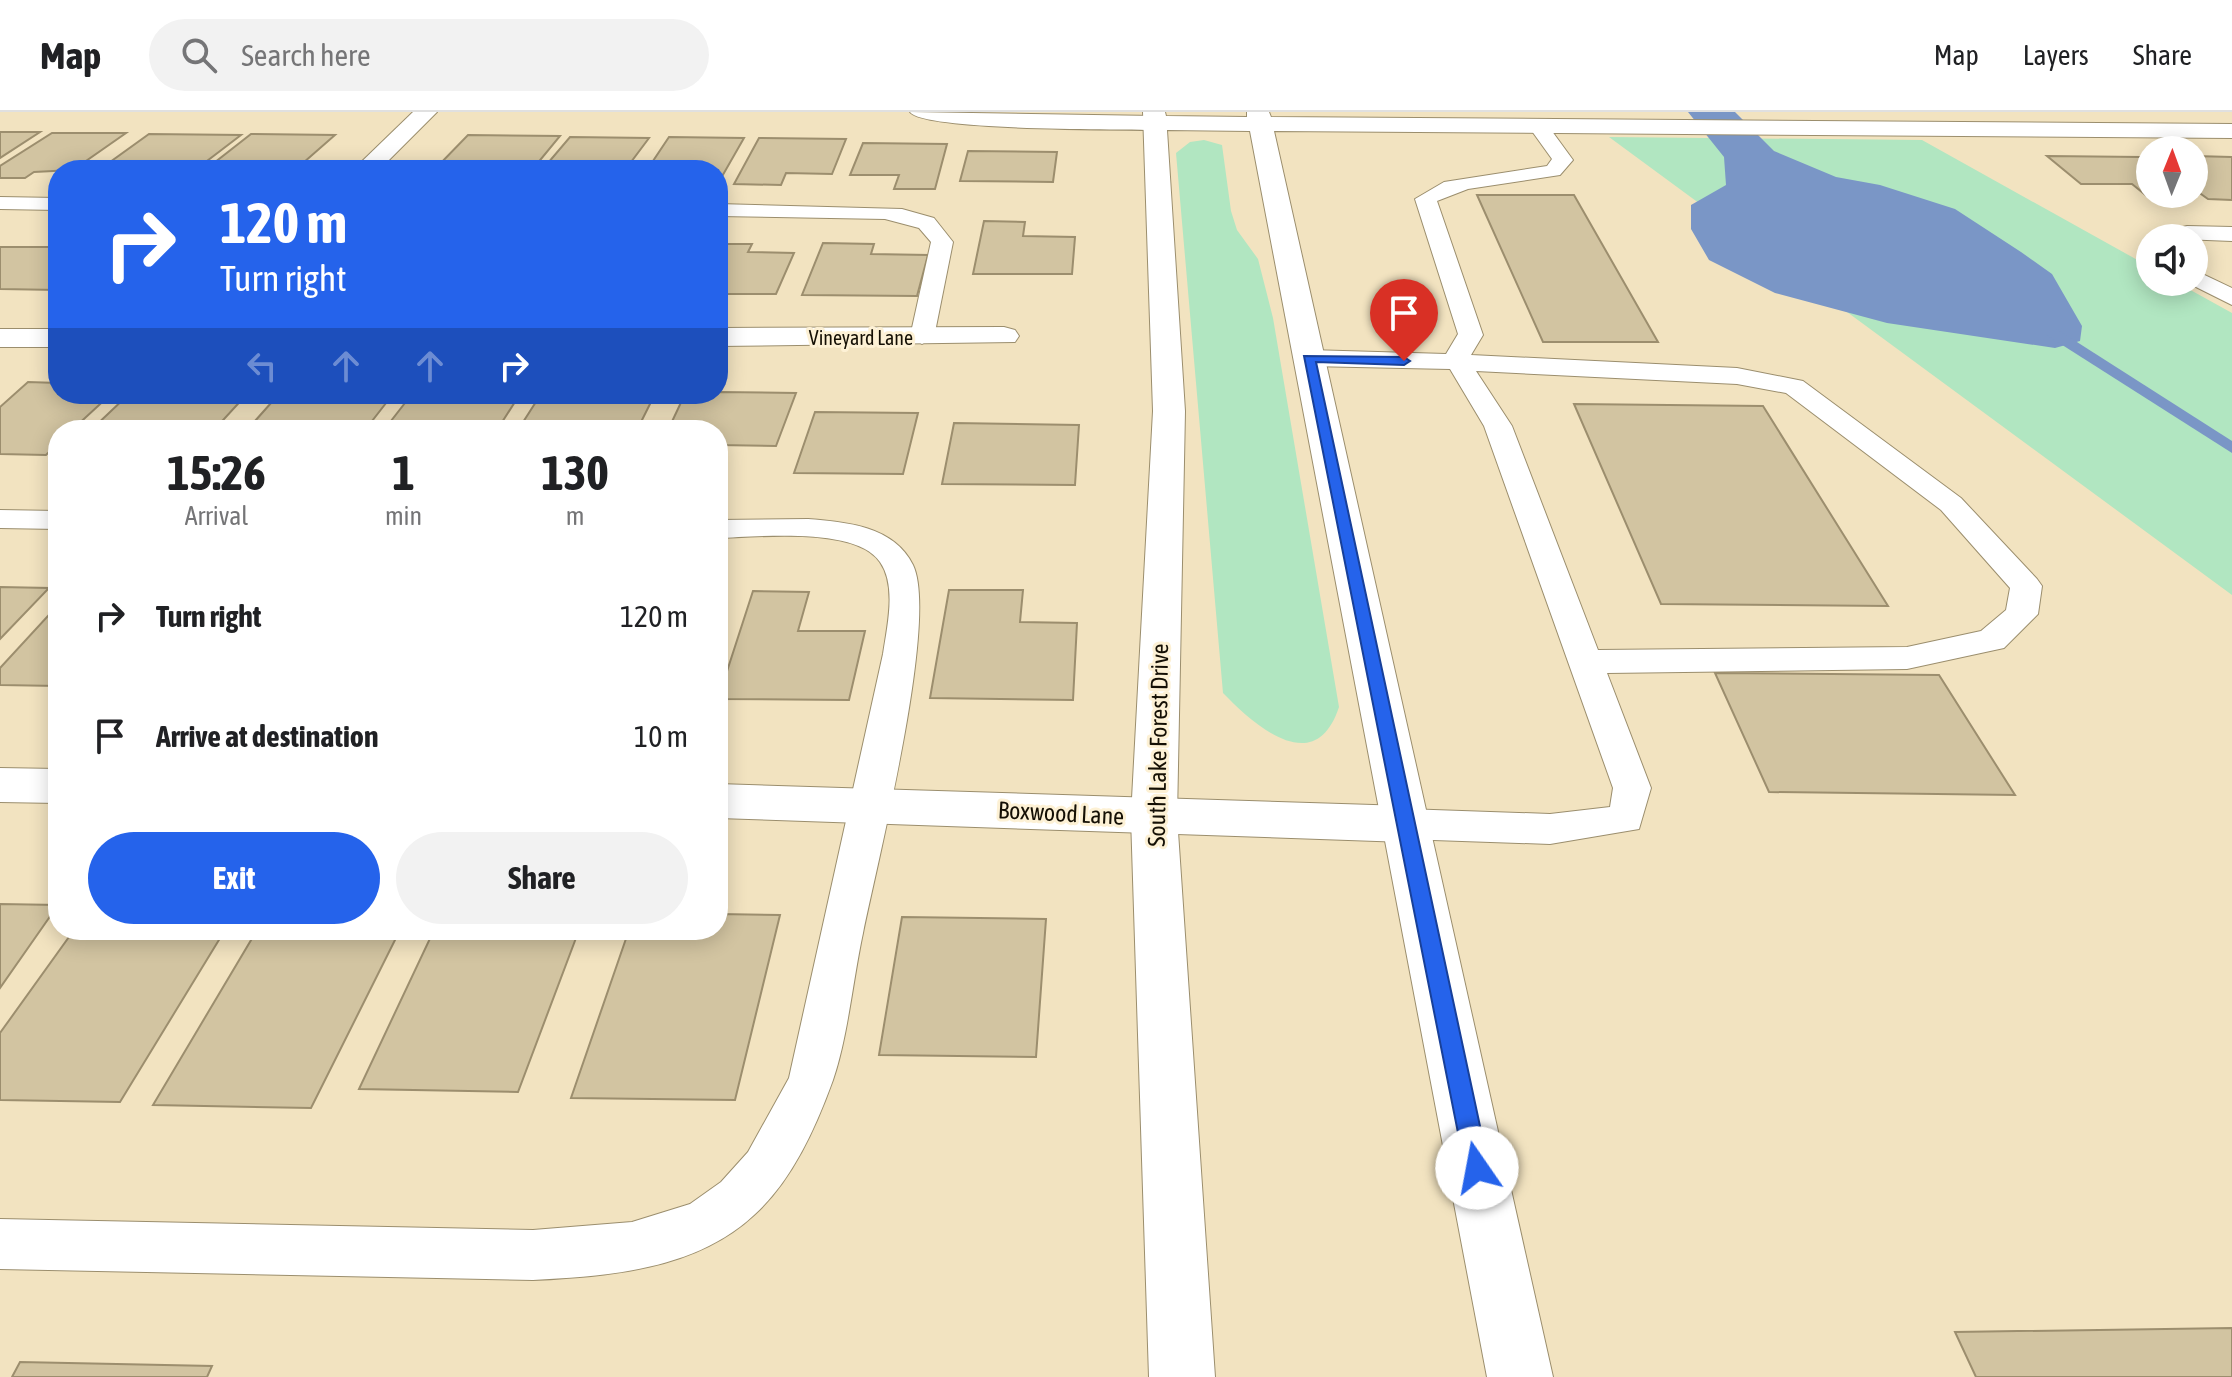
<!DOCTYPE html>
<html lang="en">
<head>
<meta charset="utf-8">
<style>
	:root { --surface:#fff; --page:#f2f2f2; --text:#202124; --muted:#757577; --line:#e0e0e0; --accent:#2563eb }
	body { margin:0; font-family:"Asap Condensed",sans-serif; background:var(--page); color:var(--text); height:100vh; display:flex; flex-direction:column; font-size:30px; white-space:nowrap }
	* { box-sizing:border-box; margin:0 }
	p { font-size:26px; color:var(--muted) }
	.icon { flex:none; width:44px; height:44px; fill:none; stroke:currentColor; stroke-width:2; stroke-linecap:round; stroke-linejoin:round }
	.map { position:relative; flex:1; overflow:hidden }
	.side { position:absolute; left:48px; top:308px; width:680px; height:520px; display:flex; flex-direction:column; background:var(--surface); border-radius:32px; box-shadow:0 4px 20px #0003 }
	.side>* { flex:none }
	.top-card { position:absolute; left:48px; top:48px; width:680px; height:244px; border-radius:32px; box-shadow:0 4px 20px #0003; background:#2563eb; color:#fff; overflow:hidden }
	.needle { width:52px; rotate:1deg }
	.buttons { position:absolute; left:2136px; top:24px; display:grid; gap:16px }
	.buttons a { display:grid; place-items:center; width:72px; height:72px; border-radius:50%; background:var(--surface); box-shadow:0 4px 20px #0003; font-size:40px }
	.pin { position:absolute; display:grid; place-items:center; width:68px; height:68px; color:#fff; margin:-82px -34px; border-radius:50% 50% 50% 0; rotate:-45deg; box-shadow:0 0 8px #0007 }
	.pin .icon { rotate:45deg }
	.me { position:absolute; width:88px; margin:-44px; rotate:348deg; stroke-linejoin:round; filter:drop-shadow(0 0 6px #0008) }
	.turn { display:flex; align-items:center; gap:28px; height:168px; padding:0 40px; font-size:36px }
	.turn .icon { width:104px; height:104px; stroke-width:2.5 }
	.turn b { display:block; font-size:56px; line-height:68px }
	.lanes { display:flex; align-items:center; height:76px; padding:0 40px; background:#0003; justify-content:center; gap:40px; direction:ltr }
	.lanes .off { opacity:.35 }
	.eta { display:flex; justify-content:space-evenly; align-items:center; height:136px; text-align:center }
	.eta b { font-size:48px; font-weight:700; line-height:56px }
	.primary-button { display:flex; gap:16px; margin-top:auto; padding:16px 40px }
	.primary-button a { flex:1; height:92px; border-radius:48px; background:var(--accent); color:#fff; font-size:32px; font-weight:700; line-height:92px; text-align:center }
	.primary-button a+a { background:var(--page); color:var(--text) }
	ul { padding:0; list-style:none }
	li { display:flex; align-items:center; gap:24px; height:120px; padding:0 40px }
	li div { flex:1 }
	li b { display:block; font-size:30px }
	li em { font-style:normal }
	header { display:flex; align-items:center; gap:48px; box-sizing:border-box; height:112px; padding:0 40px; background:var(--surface); border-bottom:2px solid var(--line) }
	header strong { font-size:38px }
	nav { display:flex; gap:44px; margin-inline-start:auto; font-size:28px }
	.search { width:560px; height:72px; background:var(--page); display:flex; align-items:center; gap:20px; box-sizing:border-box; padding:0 28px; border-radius:44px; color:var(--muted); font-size:30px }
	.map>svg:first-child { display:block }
	.green { fill:#b1e6c1 }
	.water { fill:#7a96c6 }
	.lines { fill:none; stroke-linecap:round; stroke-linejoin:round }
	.stream { fill:#7a96c6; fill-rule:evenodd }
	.building { fill:#d2c4a1; stroke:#9c8e6e; stroke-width:2 }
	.lane-casing { stroke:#9b8e6d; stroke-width:2 }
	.street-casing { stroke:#9b8e6d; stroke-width:2 }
	.secondary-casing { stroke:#9b8e6d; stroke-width:2 }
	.lane { fill:#fff; fill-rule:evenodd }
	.street { fill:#fff; fill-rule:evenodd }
	.secondary { fill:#fff; fill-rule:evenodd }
	.route { fill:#2563eb; stroke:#184099; stroke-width:2 }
	.labels { text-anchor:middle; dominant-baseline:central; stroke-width:6; stroke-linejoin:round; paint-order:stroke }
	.far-street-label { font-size:20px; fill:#140f04; stroke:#fdf1d5 }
	.street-label { font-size:24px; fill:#140f04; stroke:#fdf1d5 }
</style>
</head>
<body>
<header>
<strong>Map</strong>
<div class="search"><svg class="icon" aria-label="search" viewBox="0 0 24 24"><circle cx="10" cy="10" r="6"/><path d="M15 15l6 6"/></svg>Search here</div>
<nav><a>Map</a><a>Layers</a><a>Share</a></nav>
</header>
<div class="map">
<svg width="2232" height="1265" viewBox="0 0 2232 1265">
	<rect width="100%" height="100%" fill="#f2e3c0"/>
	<g class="green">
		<path d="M1609,25L1922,28L2150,155V170H2176L2232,201V483Z"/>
		<path d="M1204,28L1222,33L1231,99L1237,118L1258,147L1273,206L1339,595C1315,668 1254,613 1223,581L1176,41L1190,30Z"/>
	</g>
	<path class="water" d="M1688,0H1735L1774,39L1836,65L1880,73L1955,97L2021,140L2052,162L2082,214L2080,229L2055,236L1887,211L1775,181L1709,148L1691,117V93L1726,73L1724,45Z"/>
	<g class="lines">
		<path class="stream" d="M2045,216H2055L2232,329V341L2045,222Z"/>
	</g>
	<g class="building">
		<path d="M0,20H40L0,46Z"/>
		<path d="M52,21H126L73,58L34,60L25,66H0V54Z"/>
		<path d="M149,22L241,23L203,52H145L137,58H99Z"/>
		<path d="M251,22L335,23L295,58H205Z"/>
		<path d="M468,23L560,24L532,58H434Z"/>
		<path d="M570,25L649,26L625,58H542Z"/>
		<path d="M669,25L744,26L720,68L718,58H647Z"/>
		<path d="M759,26L846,27L832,62L786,61L781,73L734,72Z"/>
		<path d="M863,31L947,32L935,77H894L899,63H850Z"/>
		<path d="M968,39L1057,40L1053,70L960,69Z"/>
		<path d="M2047,44L2141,45L2150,51V82L2196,85H2148L2132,72H2081Z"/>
		<path d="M2194,44L2232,45V88L2208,87L2194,77Z"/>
		<path d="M1477,83H1574L1658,230H1543Z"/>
		<path d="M984,109L1025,110L1023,124L1075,125L1072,162H973Z"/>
		<path d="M823,131L874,132L871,142L928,143L917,184L802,183Z"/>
		<path d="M718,132H752L748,140L794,141L776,182H718Z"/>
		<path d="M0,135H58V178L0,177Z"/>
		<path d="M28,270L58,271V282H111L72,318H58V331L46,343L0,342V295Z"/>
		<path d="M718,280L796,281L776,334L718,333V318H668L685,282Z"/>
		<path d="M129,282H247L214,318H91Z"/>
		<path d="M279,282H393L365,318H247Z"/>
		<path d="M412,282H520L497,318H384Z"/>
		<path d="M541,282H655L637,318H518Z"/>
		<path d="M1574,292L1763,294L1888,494L1661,492Z"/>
		<path d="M815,300L918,301L903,362L794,361Z"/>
		<path d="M954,311L1079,313L1075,373L942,372Z"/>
		<path d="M0,475L49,476L0,527Z"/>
		<path d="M949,478H1023L1020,510L1077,511L1073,588L930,586Z"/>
		<path d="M753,479L809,480L798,519H865L849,588L718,587Z"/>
		<path d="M58,493V574L0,573V556Z"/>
		<path d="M1715,561L1939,563L2015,683L1769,680Z"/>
		<path d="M0,792L58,793L0,876Z"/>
		<path d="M718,802L780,803L735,988L571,986L629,818H718Z"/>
		<path d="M902,805L1046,807L1036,945L879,943Z"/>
		<path d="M74,818H225L120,990L0,988V921Z"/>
		<path d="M257,818H400L311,996L153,993Z"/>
		<path d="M434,818H579L518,980L359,977Z"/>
		<path d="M2232,1216V1265H1976L1955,1220Z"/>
		<path d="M20,1250L212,1254L207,1265H12Z"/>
	</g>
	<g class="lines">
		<defs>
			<g id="lane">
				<path d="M1539,9L1546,11L1573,48L1560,63L1468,77L1437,89L1483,223L1471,243L1737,256L1803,269L1961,386L2037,467L2042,474L2038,502L2004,536L1907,557L1607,561L1651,676L1639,717L1550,732L1405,727L1392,722L1386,712L1392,702L1405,697L1550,702L1610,695L1613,676L1484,314L1450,257L1309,254L1296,246L1309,238L1446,242L1458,222L1415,87L1444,70L1547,54L1552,47L1529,15ZM1476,259L1737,272L1786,281L1941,398L2010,476L2006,498L1981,519L1907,535L1598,538L1512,314Z"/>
				<path d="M0,85L58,86V98L0,97Z"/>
				<path d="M718,92L902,97L934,106L953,130L934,225L922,232L910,225L931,130L919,116L885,107L718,104Z"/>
				<path d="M2187,114L2232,115V129L2156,126L2159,121Z"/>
				<path d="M2194,158L2232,176V193L2186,170H2194Z"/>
				<path d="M0,398L58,399V417L0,416Z"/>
				<path d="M808,407C846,410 894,414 913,453C939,507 877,751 863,821C853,867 848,924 833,968C816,1015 792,1069 754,1103C695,1158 609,1164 533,1168L0,1157V1107L533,1118L632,1110L690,1092L721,1070L748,1040L789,966L883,542C887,515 897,474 880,450C856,414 756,425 718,426V408Z"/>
			</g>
			<g id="street">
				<path d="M413,0H437L379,58H353Z"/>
				<path d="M910,0L1155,4L1167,11L1155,18C1121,17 924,19 910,0Z"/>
				<path d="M1004,215L1015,218L1019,224L1015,230L718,234V216Z"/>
				<rect x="0" y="217" width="58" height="18"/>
				<path d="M0,656L58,657V691L0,690Z"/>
				<path d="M718,672L1405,694L1421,699L1428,712L1421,725L1405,730L718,706Z"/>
			</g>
			<path id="secondary" d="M1143,0H1165L1166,4L1247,5V0H1269L1271,5L2232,12V26L1274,19L1553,1265H1487L1250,19L1167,18L1185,299L1177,705L1215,1265H1149L1131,705L1153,299Z"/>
		</defs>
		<use href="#lane" class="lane-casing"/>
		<use href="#street" class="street-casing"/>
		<use href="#secondary" class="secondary-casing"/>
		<use href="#lane" class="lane"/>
		<use href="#street" class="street"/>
		<use href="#secondary" class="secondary"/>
	</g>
	<path class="route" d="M1304,244L1404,245L1410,249L1404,253L1316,250L1489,1056L1485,1064L1477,1068L1468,1064L1465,1056Z"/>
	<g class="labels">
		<g class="far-street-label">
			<text x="861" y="225">Vineyard Lane</text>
		</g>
		<g class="street-label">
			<text transform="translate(1158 633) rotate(-89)">South Lake Forest Drive</text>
			<text transform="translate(1061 701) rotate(3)">Boxwood Lane</text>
		</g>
	</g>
</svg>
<div class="buttons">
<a><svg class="needle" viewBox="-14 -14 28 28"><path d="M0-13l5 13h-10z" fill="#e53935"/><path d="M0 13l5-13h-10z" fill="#757577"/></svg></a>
<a><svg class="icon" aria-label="sound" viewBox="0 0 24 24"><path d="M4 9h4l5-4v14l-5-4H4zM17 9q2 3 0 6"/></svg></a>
</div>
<div class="pin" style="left:1404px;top:249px;background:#d93025"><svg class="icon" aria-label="arrive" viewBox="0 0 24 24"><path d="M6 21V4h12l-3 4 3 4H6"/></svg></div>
<svg class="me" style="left:1477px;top:1056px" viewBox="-20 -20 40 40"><circle r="19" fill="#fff"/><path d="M0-13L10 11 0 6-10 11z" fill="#2563eb"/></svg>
<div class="top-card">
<div class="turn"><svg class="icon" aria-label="right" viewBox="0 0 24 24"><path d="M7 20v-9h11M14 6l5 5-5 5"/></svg><div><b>120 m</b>Turn right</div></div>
<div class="lanes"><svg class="icon off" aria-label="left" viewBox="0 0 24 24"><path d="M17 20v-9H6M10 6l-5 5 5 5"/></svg><svg class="icon off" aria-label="ahead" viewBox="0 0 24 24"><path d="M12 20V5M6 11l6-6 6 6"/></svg><svg class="icon off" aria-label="ahead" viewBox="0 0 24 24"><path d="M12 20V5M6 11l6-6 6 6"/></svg><svg class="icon" aria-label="right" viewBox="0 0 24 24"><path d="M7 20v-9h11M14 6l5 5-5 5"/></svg></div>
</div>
<section class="side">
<div class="eta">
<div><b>15:26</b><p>Arrival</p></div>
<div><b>1</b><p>min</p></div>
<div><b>130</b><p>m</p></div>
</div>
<ul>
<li><svg class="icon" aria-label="right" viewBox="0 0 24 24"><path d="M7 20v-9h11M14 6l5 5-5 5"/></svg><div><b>Turn right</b></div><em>120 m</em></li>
<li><svg class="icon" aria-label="arrive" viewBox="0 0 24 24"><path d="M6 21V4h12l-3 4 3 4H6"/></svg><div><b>Arrive at destination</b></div><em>10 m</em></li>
</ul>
<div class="primary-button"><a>Exit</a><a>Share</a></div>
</section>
</div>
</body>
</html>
